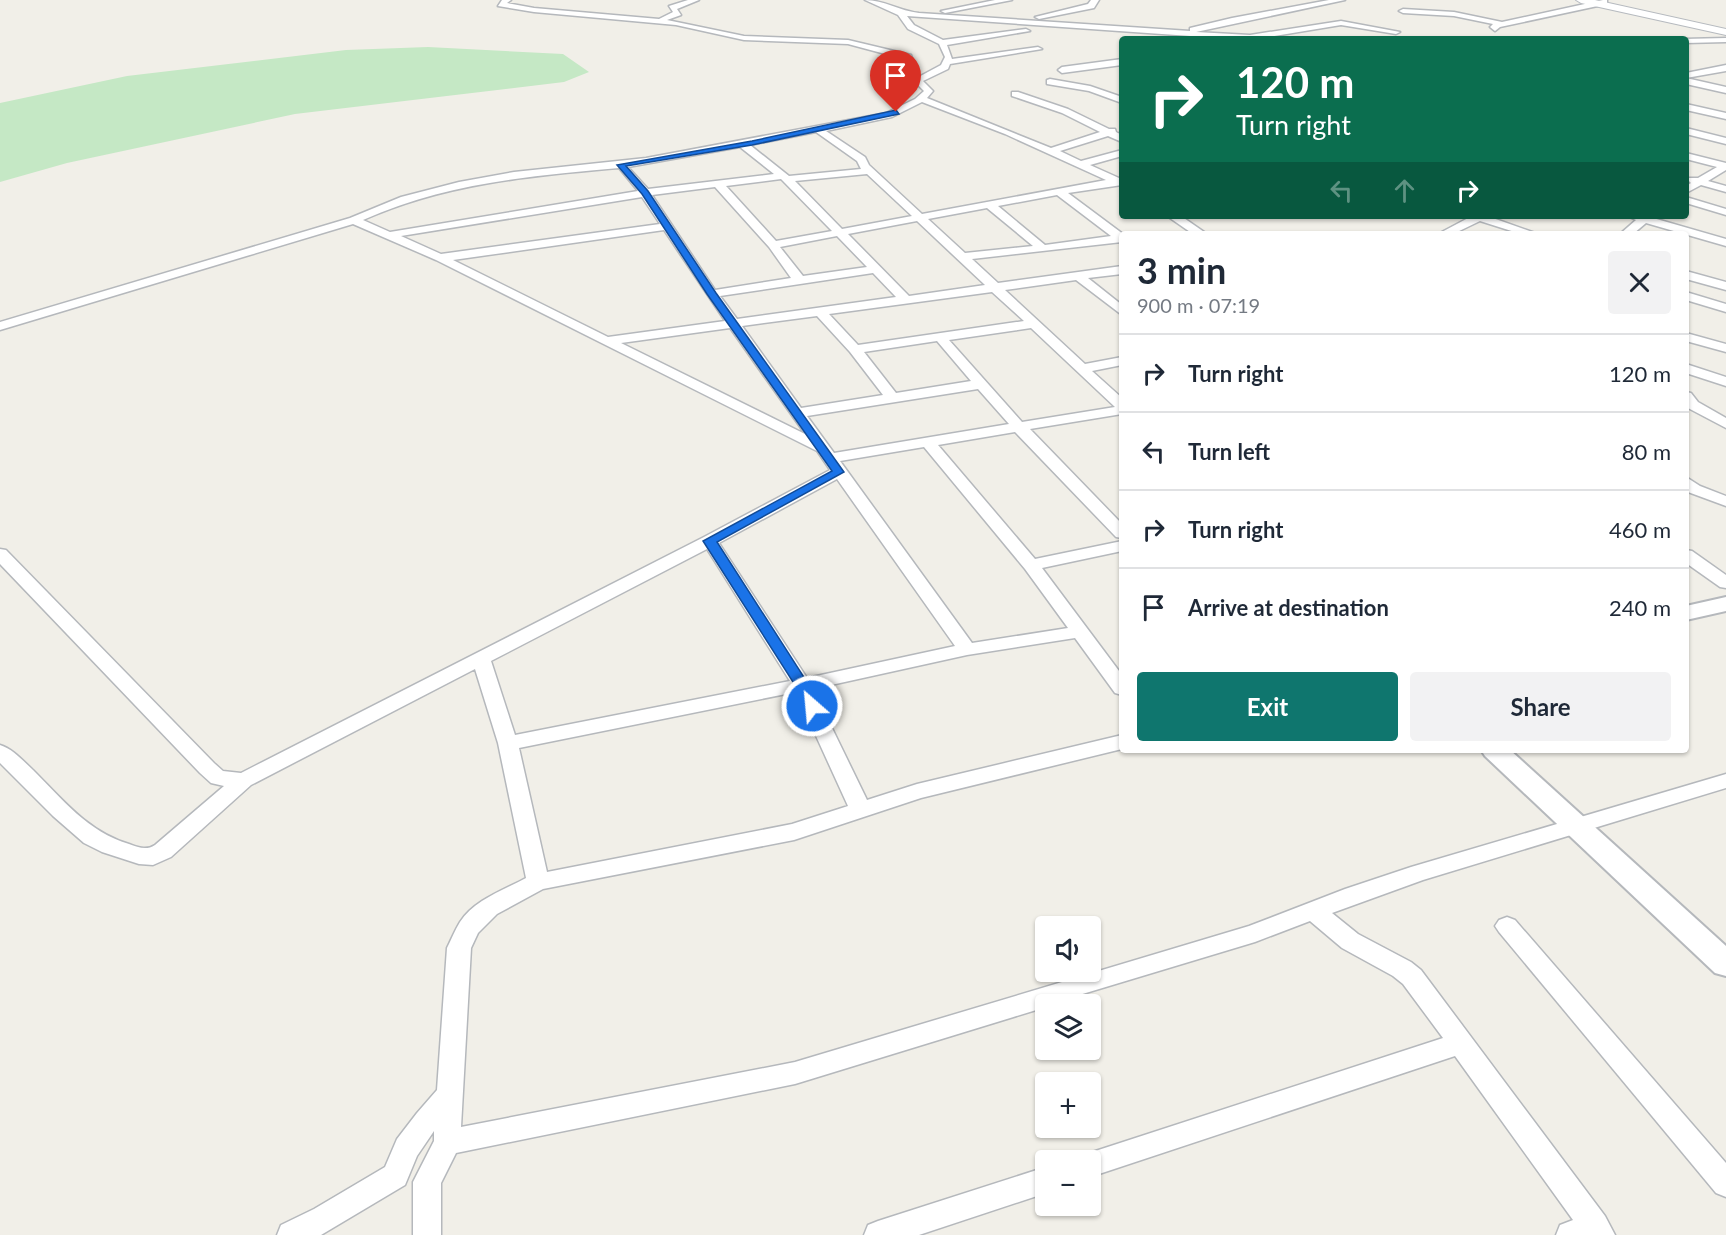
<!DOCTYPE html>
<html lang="en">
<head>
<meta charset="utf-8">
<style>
	:root { --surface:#fff; --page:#f2f2f3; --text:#1f2937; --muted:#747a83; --line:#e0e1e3; --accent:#0f766e }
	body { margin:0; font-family:Lato,sans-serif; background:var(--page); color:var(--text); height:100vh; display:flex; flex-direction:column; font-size:22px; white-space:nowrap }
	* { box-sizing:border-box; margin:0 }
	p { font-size:20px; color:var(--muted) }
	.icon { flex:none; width:33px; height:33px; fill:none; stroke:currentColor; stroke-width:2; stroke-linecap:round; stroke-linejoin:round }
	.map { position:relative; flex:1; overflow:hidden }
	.details { position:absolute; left:1119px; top:231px; width:570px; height:522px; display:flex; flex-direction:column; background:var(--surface); border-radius:6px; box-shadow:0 2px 4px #0004 }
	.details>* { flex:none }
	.guide { position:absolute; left:1119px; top:36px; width:570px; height:183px; border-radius:6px; box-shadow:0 2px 4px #0004; background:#0b6e4f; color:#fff; overflow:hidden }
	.tools { position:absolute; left:1035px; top:916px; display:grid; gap:12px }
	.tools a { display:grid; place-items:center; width:66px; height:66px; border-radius:6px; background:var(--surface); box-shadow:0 2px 4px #0004; font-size:30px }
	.pin { position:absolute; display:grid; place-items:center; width:51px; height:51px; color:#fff; margin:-62px -26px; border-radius:50% 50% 50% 0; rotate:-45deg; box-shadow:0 0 6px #0007 }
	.pin .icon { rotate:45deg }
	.me { position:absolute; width:66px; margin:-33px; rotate:333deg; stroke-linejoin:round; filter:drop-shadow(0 0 4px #0008) }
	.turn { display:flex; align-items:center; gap:21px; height:126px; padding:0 18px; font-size:27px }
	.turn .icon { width:78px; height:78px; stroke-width:2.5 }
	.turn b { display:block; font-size:42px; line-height:51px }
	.lanes { display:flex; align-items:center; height:57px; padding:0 18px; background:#0003; justify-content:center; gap:30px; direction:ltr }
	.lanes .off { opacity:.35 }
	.round { display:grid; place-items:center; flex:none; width:63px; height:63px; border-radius:6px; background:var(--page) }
	.overview { display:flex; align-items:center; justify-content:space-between; height:102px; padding:0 18px }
	h1 { font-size:36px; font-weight:700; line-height:45px }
	.action { display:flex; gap:12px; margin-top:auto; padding:12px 18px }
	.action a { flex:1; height:69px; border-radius:6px; background:var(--accent); color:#fff; font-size:24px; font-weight:700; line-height:69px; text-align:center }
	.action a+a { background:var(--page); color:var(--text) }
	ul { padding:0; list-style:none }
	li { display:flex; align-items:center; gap:18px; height:78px; padding:0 18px; border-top:2px solid var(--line) }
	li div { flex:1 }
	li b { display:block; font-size:22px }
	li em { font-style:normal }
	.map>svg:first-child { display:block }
	.green { fill:#c5e8c5 }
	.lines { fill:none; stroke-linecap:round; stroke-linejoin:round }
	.minor-casing { stroke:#b5b8bc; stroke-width:3 }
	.tertiary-casing { stroke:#b5b8bc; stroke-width:4 }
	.secondary-casing { stroke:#b6babf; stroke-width:2 }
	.minor { fill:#fff; fill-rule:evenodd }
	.tertiary { fill:#fff; fill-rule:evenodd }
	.secondary { fill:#fff; fill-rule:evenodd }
	.route { fill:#1a73e8; stroke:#114b97; stroke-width:1.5 }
</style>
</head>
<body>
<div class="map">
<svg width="1726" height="1235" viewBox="0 0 1726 1235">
	<rect width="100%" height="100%" fill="#f1efe8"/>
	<path class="green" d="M428,47L563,54L589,72L564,82L295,114L67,163L0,182V103L127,76L346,50Z"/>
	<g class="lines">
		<defs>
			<g id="minor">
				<path d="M502,0H511L507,3L534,8L659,19L673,12L669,6L688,0H699L677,9L681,15L667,20L744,36L848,40L911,55L914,65L904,74L900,71L906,65L904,59L848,44L744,40L676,25L534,12L498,6Z"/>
				<path d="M865,0C884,0 900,11 919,13L1190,31V28L1232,18L1329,0H1345L1196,32L1250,35L1341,21L1400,32L1396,34L1341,25L1269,37L1272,39H1233L907,16L914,25L943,40L1026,29L1030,31L947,45L952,59L1038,47L1042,49L950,64L948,69L923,81L933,91L927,98L1051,148L1100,132L1062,113L1012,96V92H1018L1068,109L1109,129H1115L1116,132L1122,135V142L1108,136L1060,151L1081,161L1122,150V156L1090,165L1119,178L1122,177V185L1068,193L1123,234L1122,242L972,259L998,283L1122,266V274L1088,278L1122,305V315L1076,280L1005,290L1085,364L1122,357V365L1092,371L1122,398V414L1030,429L1122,524V538L1116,537L1015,432L938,445L1035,559L1122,541V551L1042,568L1122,675V695L1115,693L1075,638L967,655L813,689L867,800L917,784L1122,735V749L921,798L794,840L543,889L497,914L478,933L471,948L461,1127L795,1062L1249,926L1345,889L1411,867L1726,774V788L1423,880L1332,913L1358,934L1411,962L1421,970L1605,1216L1615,1235H1556L1560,1225L1573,1220L1455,1056L1090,1177V1161H1078L1080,1156L1443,1038L1403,984L1393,976L1342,948L1310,921L1255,942L1046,1005V1007L795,1084L456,1153L441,1183V1235H413V1182L434,1141V1131L417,1156L405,1185L321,1235H277L281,1225L314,1209L385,1167L397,1139L417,1113L437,1090L447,948C451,940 455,930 460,922C474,900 504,890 526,878L498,743L475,669L251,785L171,857L153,865L139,864L102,852L84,843L53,816L0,763V745C13,749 23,761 33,770C62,799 88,832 129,844C138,847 146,851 155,845L224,786L211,783L200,773L0,564V549L6,550L214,763L223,771L241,773L704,537L830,470L817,451L436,260L353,224L0,330V322L350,218L401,197L459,182L514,172L646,158L886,113L915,99L924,91L913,80L941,65L945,57L939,44L908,29L898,15ZM922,102L1005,134L1106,180L922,214L869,165L865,157L826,131L892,117ZM816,132L857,161L861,169L789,176L750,145ZM740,147L774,174L648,189L628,167ZM619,168L638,191L390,232L363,220C445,183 531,176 619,168ZM867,174L912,216L842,229L795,181ZM781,179L783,181L832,231L776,241L726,186ZM715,187L769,247L791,278L715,290L652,195ZM1057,195L1111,236L1045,245L998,206ZM642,197L660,224L441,254L401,236ZM987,208L1033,246L965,253L928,219ZM917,221L985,285L909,296L848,234ZM664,230L725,321L608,337L453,260ZM837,236L867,267L803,276L780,247ZM873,273L896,297L737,319L720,296ZM992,292L1024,321L858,345L829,314ZM817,316L850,352L883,395L801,408L742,326ZM730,328L805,434L621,343ZM1031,328L1115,407L1022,422L949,340ZM937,341L971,381L896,393L864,352ZM978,389L1009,424L834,453L807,416ZM924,447L1025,569L1068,628L972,643L840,461ZM837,479L955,646L807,678L719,543ZM707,549L790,681L515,735L491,661ZM796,692L848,806L792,824L547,872L519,748Z"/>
				<path d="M995,0H1012L945,13L941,11Z"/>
				<path d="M1091,0H1099L1094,8L1039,19L1035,17L1088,4Z"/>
				<path d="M1603,0H1607V4L1500,27L1495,31L1490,27L1493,24L1454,16L1403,13L1399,11L1403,9L1454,12L1502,22Z"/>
				<path d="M1726,38V42L1686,43L1684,39Z"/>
				<path d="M1122,59V65L1062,73L1058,70L1062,67Z"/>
				<path d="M1726,65V71L1686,78L1726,87V93L1686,84V73Z"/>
				<path d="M1050,79L1090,86L1122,97V103L1089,91L1047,84V80Z"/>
				<path d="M1686,104L1726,113V119L1686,110Z"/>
				<path d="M1686,128L1726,138V144L1686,134Z"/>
				<path d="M1686,153L1726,163V170L1708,181L1726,186V192L1701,185L1686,193V186L1691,183L1688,180L1689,178H1698L1717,167L1686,159Z"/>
				<path d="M1686,197L1726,209V215L1686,203Z"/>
				<path d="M1167,216H1181L1207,234H1193Z"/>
				<path d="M1472,216H1487L1538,234H1521L1480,221L1453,234H1438Z"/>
				<path d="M1627,216H1655L1653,218L1726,239V246L1646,223L1633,234H1620L1636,220Z"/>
				<path d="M1686,271L1726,282V290L1686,279Z"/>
				<path d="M1686,292L1726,304V312L1686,300Z"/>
				<path d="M1686,333L1726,344V352L1686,341Z"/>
				<path d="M1686,364L1726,377V386L1686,373Z"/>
				<path d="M1686,392L1691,393L1698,402L1726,418V428L1688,408Z"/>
				<path d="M1686,477L1700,486L1726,496V506L1688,492L1686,490Z"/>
				<path d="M1686,550L1692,551L1726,575V588L1720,587L1686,563Z"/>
				<path d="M1507,917L1515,920L1726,1163V1197L1716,1193L1499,932L1495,926L1499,920Z"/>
				<path d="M1046,1167V1193L919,1235H864L868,1225L878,1221Z"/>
			</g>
			<g id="tertiary">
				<path d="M1726,597V611L1686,620V606Z"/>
				<path d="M1481,750H1510L1726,946V976L1715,973L1485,756Z"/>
			</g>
			<path id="secondary" d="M1576,0H1595L1726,29V35L1581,3Z"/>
		</defs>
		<use href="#minor" class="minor-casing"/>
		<use href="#tertiary" class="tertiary-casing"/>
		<use href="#secondary" class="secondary-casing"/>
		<use href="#minor" class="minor"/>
		<use href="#tertiary" class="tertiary"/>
		<use href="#secondary" class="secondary"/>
	</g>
	<path class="route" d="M896,110L899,114L752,145L626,166L648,191L716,293L844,472L717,542L809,685L819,706L812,711L807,709L795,685L703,541L832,471L707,294L642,194L617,165L752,141Z"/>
</svg>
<div class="tools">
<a><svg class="icon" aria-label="sound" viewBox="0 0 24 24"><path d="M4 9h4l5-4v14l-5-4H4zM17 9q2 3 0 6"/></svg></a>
<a><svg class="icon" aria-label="layers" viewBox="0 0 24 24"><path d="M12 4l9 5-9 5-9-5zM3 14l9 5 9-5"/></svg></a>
<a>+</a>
<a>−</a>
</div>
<div class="pin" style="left:896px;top:112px;background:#d93025"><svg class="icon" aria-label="arrive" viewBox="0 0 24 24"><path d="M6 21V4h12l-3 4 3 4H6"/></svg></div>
<svg class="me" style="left:812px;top:706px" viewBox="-20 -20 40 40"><circle r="17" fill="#1a73e8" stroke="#fff" stroke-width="3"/><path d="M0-11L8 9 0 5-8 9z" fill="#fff"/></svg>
<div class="guide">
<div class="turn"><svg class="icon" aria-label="right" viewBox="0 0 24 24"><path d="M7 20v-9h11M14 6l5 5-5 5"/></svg><div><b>120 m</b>Turn right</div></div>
<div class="lanes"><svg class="icon off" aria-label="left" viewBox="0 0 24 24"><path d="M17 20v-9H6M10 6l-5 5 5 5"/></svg><svg class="icon off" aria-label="ahead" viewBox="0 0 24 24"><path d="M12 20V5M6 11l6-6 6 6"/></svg><svg class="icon" aria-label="right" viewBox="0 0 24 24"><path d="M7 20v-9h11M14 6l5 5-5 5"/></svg></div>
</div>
<section class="details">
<div class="overview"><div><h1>3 min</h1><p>900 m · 07:19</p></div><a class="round"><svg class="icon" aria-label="close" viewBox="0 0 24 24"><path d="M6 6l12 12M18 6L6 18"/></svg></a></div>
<ul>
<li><svg class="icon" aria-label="right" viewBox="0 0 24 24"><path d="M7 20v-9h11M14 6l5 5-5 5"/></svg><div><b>Turn right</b></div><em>120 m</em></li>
<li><svg class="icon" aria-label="left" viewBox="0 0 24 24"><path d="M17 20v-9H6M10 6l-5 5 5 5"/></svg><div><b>Turn left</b></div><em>80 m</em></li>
<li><svg class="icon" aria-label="right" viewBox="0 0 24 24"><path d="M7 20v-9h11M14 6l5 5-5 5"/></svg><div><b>Turn right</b></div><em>460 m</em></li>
<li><svg class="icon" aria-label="arrive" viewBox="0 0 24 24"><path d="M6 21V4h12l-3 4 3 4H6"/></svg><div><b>Arrive at destination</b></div><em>240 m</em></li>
</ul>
<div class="action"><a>Exit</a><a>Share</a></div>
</section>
</div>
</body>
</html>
